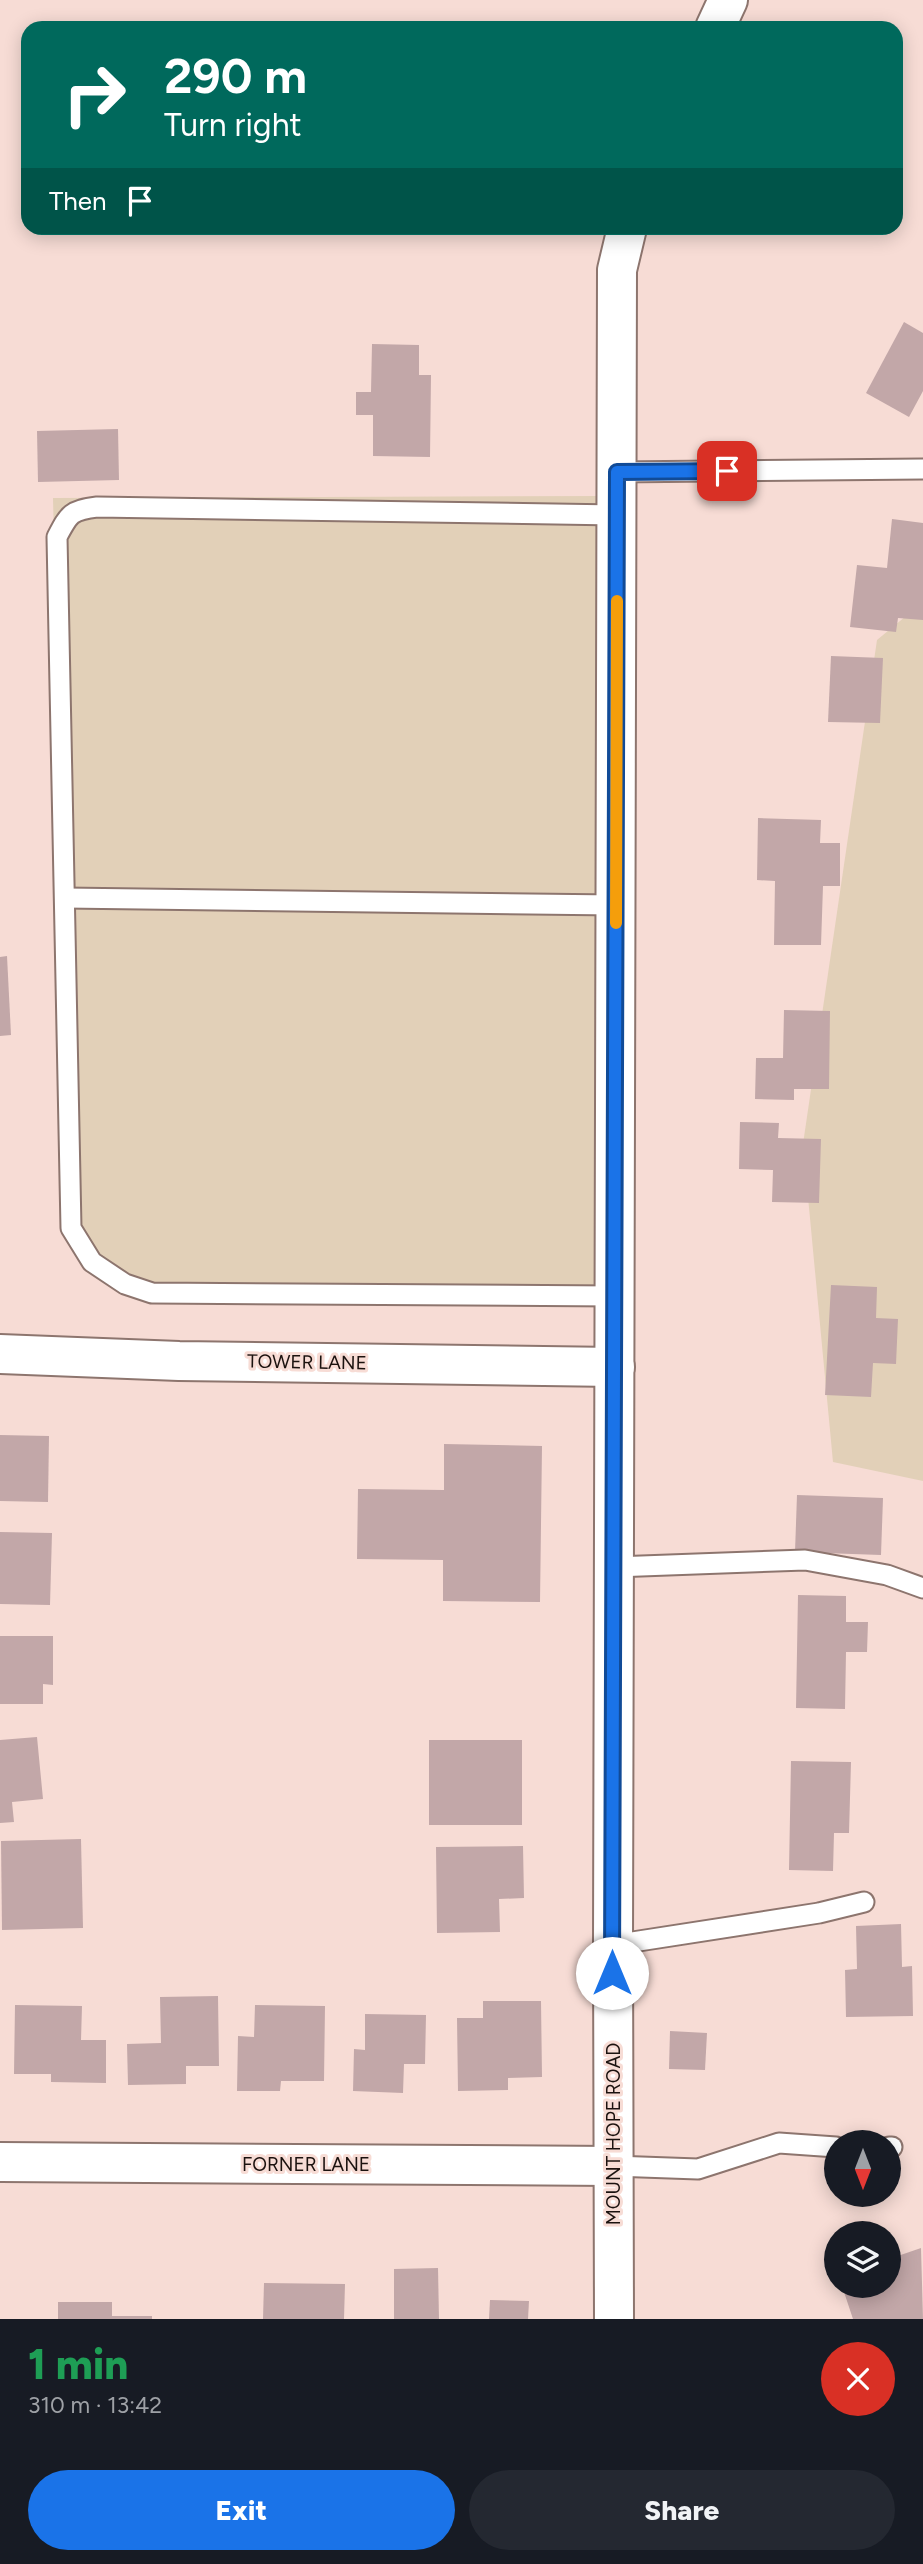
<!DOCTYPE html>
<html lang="en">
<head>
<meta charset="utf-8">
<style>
	:root { --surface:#171b24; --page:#242831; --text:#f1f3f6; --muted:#9ea1a6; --accent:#1a73e8 }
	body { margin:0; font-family:Figtree,sans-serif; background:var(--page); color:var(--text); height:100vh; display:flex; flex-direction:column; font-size:26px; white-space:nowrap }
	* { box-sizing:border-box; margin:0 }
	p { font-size:23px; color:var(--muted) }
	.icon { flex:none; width:38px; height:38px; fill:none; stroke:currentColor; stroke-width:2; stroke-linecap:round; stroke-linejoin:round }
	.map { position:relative; height:2319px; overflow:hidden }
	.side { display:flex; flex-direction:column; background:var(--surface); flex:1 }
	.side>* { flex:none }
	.guide { position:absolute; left:21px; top:21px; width:882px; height:214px; border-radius:21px; box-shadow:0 4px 18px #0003; background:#00695c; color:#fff; overflow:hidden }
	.needle { width:46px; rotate:180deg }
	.tools { position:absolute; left:824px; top:2130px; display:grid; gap:14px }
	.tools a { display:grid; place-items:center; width:77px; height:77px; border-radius:50%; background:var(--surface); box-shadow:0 4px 18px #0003; font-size:35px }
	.pin { position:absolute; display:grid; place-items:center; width:60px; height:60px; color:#fff; margin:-30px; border-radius:14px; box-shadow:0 4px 10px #0006 }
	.me { position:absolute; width:77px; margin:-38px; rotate:0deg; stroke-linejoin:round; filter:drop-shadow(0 0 5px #0008) }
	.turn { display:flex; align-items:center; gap:24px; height:147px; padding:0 28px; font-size:32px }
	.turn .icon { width:91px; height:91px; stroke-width:2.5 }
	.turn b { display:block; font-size:49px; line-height:60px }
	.then { display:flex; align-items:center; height:66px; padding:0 28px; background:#0003; gap:14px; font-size:26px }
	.round { display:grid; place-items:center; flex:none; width:74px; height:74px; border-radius:37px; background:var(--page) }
	.head { display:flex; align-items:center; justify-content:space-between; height:119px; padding:0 28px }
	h1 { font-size:42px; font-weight:800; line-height:52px; color:#1e9e55 }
	.cta { display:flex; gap:14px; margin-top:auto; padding:14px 28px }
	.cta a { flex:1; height:80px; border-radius:42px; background:var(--accent); color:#fff; font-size:28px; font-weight:800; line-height:80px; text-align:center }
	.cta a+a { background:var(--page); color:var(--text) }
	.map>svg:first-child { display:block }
	.green { fill:#e2d0b8 }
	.building { fill:#c2a7a8 }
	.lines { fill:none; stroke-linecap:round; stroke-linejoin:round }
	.service-casing { stroke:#8d756e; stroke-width:23 }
	.minor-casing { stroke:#8d756e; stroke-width:42 }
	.service { stroke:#fff; stroke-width:19 }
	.minor { stroke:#fff; stroke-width:38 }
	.route-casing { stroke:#114b97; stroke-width:18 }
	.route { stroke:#1a73e8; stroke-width:12 }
	.slow { stroke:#f59e0b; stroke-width:12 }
	.labels { text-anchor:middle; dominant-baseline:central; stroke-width:6; stroke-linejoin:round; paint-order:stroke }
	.street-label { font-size:19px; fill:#1b120f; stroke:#f7dcd5 }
</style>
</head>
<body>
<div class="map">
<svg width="923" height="2319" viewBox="0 0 923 2319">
	<rect width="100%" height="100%" fill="#f7dcd5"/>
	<g class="green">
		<path d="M602,496L594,1296L125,1284L71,1228L53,498Z"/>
		<path d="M923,602V1481L833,1462L803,1144L877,640Z"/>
	</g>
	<g class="building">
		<path d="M904,322L923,333V391L909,417L866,393Z"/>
		<path d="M372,344L419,345V375H431L430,457L373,456V415H356V392H371Z"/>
		<path d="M118,429L119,480L38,482L37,431Z"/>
		<path d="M892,519L923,523V620L898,618L896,632L850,627L857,565L887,568Z"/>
		<path d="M831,656L883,658L880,723L828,722Z"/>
		<path d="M758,818L821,820L820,843H840V886H823L821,945H774L775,881L757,880Z"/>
		<path d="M7,956L11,1035L0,1036V957Z"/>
		<path d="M784,1010L830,1011L829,1089H794V1100L755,1099L756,1058H783Z"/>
		<path d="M740,1122L779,1123L778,1138L821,1139L819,1203L772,1202L773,1170L739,1169Z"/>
		<path d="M831,1285L877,1287L876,1318L898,1319L896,1364L873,1363L871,1397L825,1395Z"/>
		<path d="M0,1435L49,1436L48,1502L0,1501Z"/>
		<path d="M444,1444L542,1446L540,1602L443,1601V1560L357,1559L358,1489L444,1490Z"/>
		<path d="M797,1495L883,1498L881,1555L795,1552Z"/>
		<path d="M0,1532L52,1533L50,1605L0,1604Z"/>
		<path d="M798,1595L846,1596V1622H868L867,1652H846L845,1709L796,1708Z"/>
		<path d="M0,1636H53V1685L43,1684V1704H0Z"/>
		<path d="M37,1737L43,1799L12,1802L14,1822L0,1823V1740Z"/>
		<rect x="429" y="1740" width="93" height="85"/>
		<path d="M791,1761L851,1762L849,1833H834L833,1871L789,1870Z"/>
		<path d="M81,1839L83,1928L2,1930L1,1841Z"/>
		<path d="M523,1846L524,1898L499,1899L500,1932L437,1933L436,1847Z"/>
		<path d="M901,1924L902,1967L912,1966L913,2016L846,2017L845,1970L857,1969L856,1926Z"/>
		<path d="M218,1996L219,2066H186V2084L128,2085L127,2044L161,2043L160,1997Z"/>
		<path d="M483,2001H541L542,2077L508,2078V2090L458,2091L457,2018H483Z"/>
		<path d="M15,2005L82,2006L81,2040H106V2083L51,2082V2074H14Z"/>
		<path d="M255,2005L325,2006L324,2081H281L280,2091H237L238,2036L254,2037Z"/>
		<path d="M365,2014L426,2015L425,2064H404L403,2093L353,2091L354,2049L365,2050Z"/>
		<path d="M670,2031L707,2033L705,2070L669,2069Z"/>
		<path d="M921,2248L923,2319H853L842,2286H889V2259Z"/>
		<path d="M438,2268L439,2319H394V2269Z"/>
		<path d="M264,2283L345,2284L344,2319H263Z"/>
		<path d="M490,2300L529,2301L528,2319H489Z"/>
		<path d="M58,2302H112V2316H152V2319H58Z"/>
	</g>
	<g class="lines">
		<defs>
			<g id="service">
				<path d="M617,472L923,469"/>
				<path d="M65,898L616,905"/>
				<path d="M615,1296L152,1293L125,1284L92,1262L71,1228L57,537C69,514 71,510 97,507L617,515"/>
				<path d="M614,1567L805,1560L887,1575L923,1588"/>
				<path d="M613,1945L819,1913L864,1902"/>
				<path d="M889,2147H892"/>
				<path d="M613,2166L698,2169L779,2143L836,2147"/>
			</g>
			<g id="minor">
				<path d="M715,28L728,0"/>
				<path d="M0,1354L179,1361L615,1367"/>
				<path d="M0,2162L613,2166"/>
				<path d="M614,2319L613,1945L617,270L627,228"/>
			</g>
		</defs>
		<use href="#service" class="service-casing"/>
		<use href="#minor" class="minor-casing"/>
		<use href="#service" class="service"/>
		<use href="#minor" class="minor"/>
	</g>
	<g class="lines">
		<defs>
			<path id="route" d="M612,1973L617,472L727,471"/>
		</defs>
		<use href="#route" class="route-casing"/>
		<use href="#route" class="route"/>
		<path class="slow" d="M616,923L617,601"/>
	</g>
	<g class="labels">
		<g class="street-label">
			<text transform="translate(307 1362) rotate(1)">TOWER LANE</text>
			<text transform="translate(613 2134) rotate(-90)">MOUNT HOPE ROAD</text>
			<text x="306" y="2164">FORNER LANE</text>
		</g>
	</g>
</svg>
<div class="tools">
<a><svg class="needle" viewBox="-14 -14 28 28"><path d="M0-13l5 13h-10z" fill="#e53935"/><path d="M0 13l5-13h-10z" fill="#9ea1a6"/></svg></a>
<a><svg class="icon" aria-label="layers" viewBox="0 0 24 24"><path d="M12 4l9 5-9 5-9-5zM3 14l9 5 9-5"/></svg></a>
</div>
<div class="pin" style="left:727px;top:471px;background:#d93025"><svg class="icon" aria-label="arrive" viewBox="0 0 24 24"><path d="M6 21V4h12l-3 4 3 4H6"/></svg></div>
<svg class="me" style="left:612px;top:1973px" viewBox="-20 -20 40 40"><circle r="19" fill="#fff"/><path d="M0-13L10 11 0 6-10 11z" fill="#1a73e8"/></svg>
<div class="guide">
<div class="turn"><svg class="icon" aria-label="right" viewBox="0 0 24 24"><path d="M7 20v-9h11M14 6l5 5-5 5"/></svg><div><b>290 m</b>Turn right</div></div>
<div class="then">Then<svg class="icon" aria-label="arrive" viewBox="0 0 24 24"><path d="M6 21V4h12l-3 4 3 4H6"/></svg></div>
</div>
</div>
<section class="side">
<div class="head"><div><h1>1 min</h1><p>310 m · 13:42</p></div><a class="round" style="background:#d93025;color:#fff"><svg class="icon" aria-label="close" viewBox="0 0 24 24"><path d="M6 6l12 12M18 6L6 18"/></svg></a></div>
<div class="cta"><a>Exit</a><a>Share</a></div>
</section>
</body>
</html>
